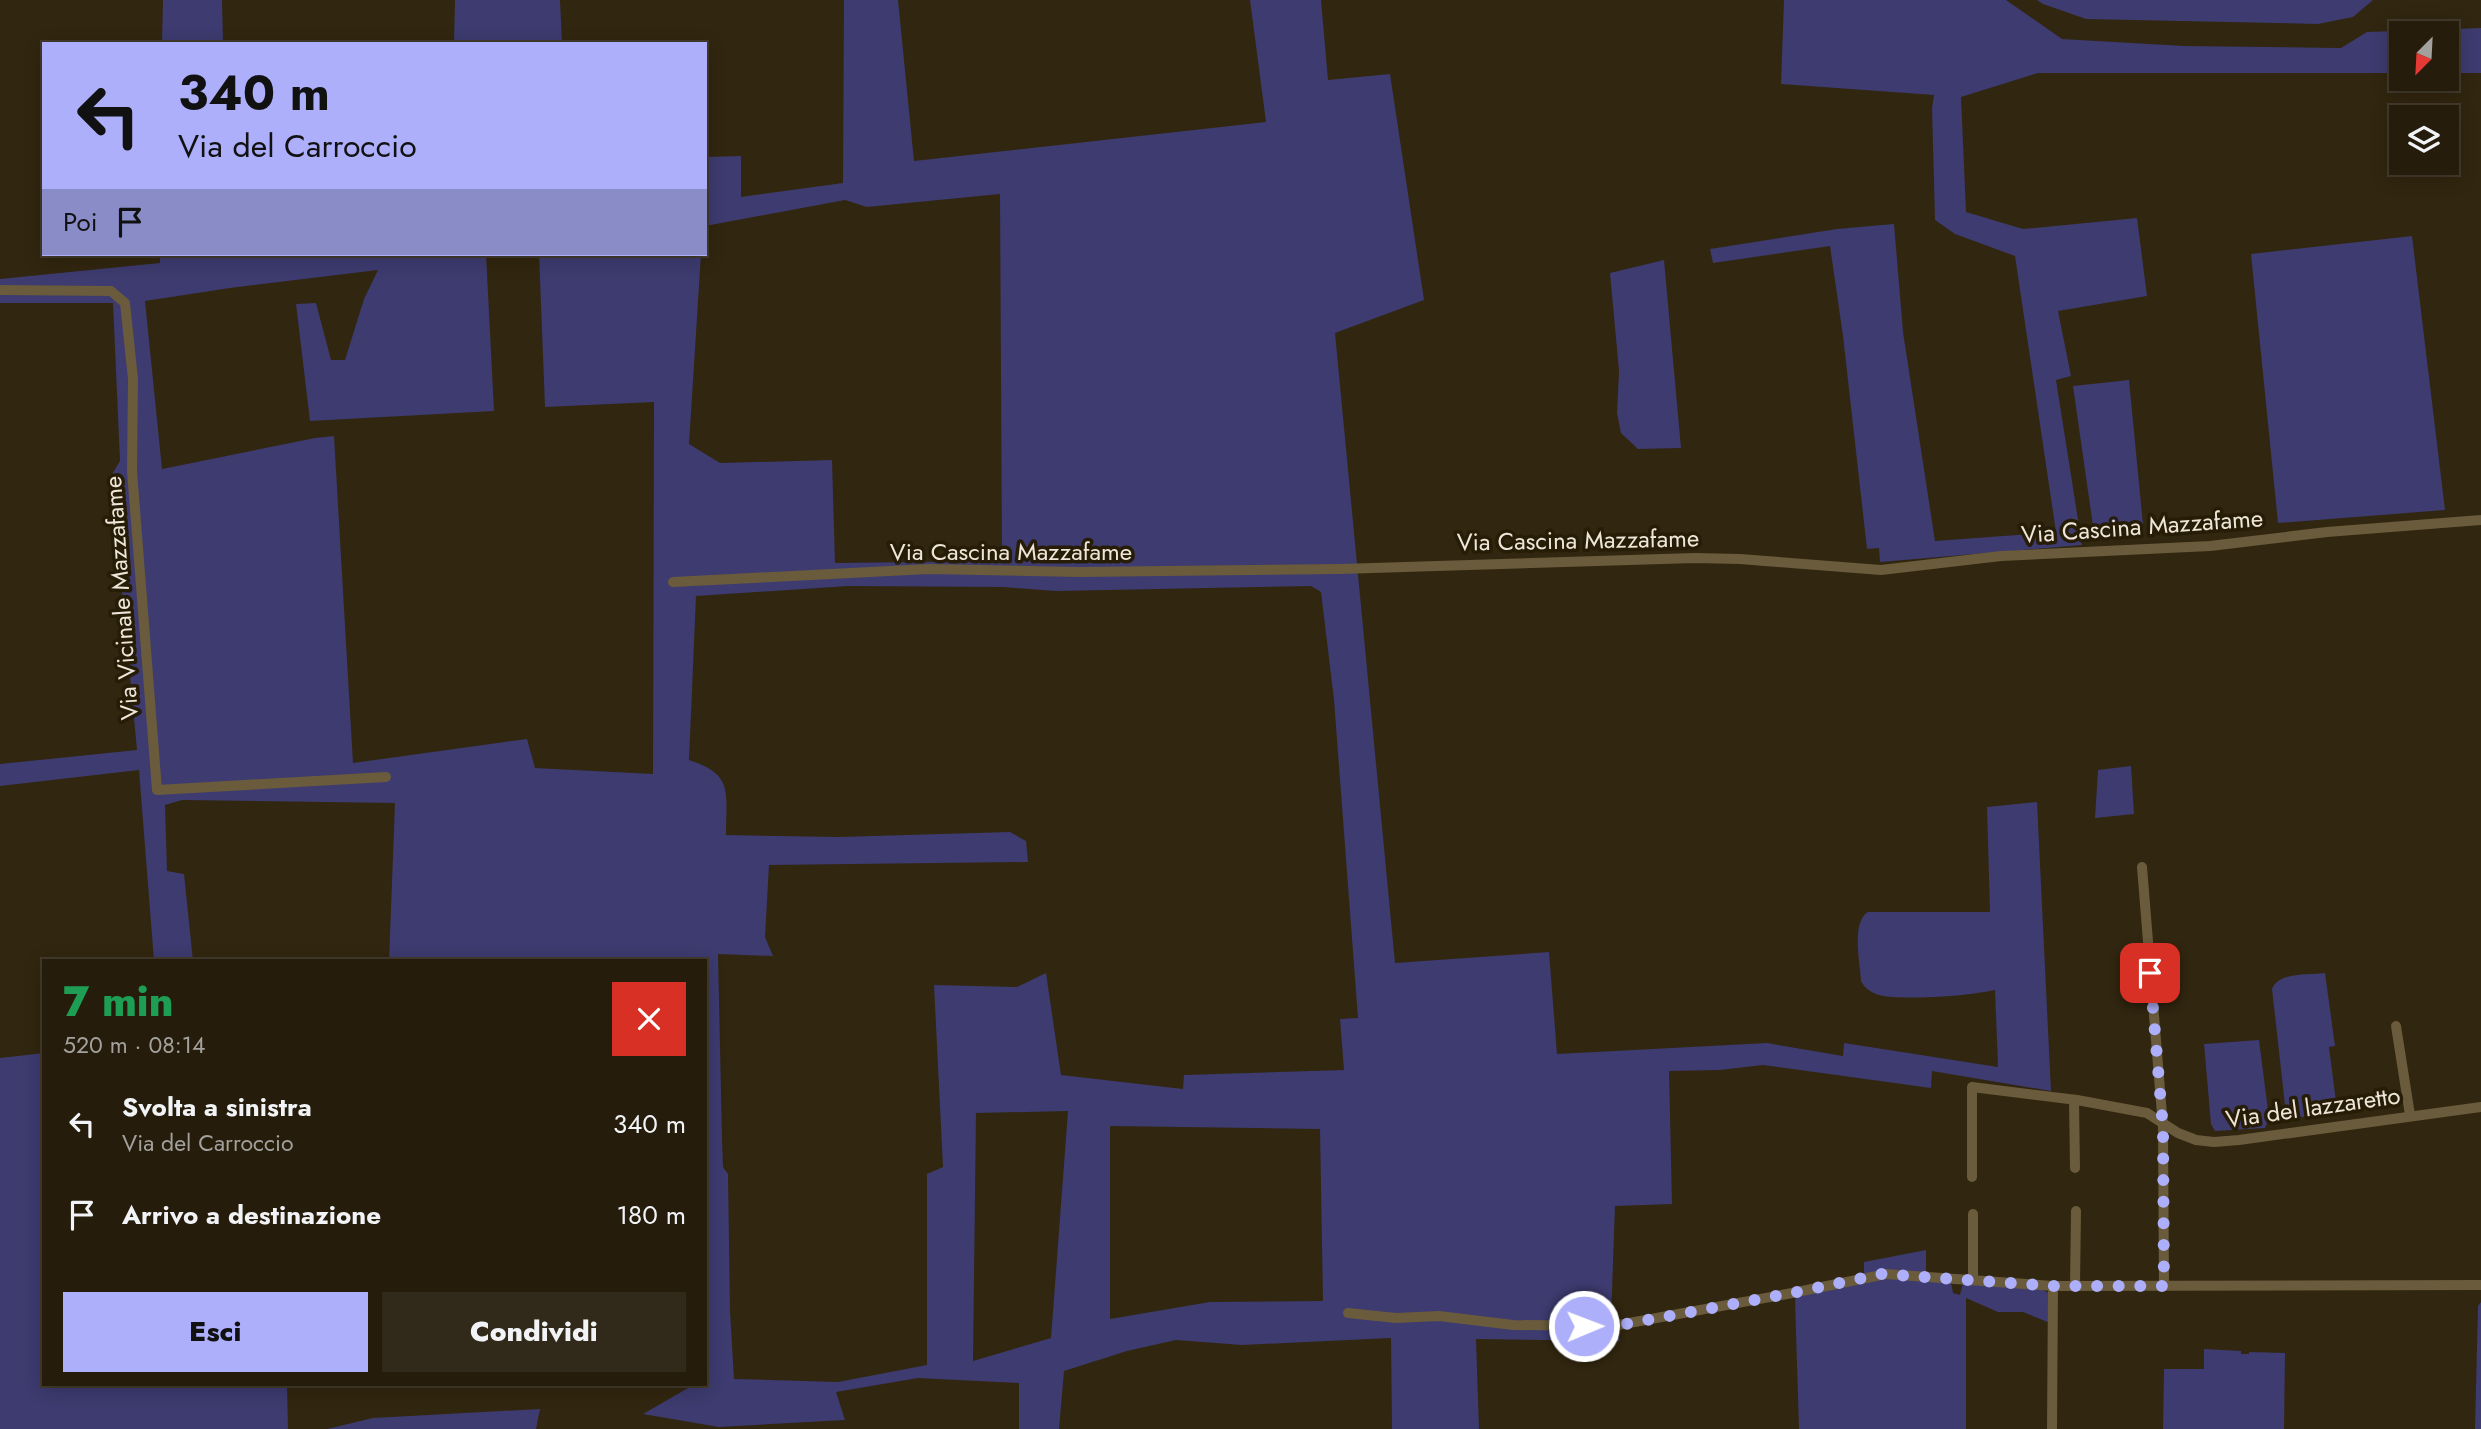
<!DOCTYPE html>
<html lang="it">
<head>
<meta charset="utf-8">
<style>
	:root { --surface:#251c0b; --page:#312919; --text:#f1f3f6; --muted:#a3a19d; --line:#423a2c; --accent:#adaffb }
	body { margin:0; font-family:Jost,sans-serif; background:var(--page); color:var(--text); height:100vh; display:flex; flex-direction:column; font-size:26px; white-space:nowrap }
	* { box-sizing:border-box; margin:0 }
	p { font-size:23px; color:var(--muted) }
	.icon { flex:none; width:38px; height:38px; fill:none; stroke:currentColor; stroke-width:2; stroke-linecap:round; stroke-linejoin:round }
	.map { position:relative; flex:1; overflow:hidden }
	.details { position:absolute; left:42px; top:959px; width:665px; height:427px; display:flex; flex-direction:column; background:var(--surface); border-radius:0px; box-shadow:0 4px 18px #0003,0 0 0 2px var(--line) }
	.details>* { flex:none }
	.hud { position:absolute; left:42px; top:42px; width:665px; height:214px; border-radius:0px; box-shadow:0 4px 18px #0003,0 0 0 2px var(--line); background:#adaffb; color:#111; overflow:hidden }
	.needle { width:46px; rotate:204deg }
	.fabs { position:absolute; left:2389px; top:21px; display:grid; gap:14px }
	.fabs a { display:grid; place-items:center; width:70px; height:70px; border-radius:0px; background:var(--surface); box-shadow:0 4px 18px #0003,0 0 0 2px var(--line); font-size:35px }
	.pin { position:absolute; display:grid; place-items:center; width:60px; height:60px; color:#fff; margin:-30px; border-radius:14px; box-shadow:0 4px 10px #0006 }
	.me { position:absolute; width:77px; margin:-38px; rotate:89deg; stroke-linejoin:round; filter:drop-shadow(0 0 5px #0008) }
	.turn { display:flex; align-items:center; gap:24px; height:147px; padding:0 21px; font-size:32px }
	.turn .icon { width:91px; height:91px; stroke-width:2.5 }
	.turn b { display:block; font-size:49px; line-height:60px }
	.then { display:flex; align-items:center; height:66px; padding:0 21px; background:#0003; gap:14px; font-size:26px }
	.round { display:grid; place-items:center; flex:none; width:74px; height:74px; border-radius:0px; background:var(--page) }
	.summary { display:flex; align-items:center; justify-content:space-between; height:119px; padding:0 21px }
	h1 { font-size:42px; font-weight:800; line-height:52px; color:#1e9e55 }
	.button { display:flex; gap:14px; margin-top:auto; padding:14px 21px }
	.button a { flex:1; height:80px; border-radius:0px; background:var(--accent); color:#111; font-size:28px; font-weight:800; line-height:80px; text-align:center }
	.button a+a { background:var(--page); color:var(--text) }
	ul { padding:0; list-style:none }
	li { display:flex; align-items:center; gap:21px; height:91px; padding:0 21px }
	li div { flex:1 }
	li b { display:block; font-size:26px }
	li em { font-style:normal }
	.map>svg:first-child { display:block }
	.green { fill:#3d3b6f; fill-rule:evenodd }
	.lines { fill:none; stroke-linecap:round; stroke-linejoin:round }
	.minor { stroke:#695b3c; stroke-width:10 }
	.route { stroke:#adaffb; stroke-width:12; stroke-dasharray:0 21.6 }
	.labels { text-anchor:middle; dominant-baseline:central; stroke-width:7; stroke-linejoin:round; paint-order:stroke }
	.street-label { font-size:24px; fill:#eee7d9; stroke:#271c05 }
</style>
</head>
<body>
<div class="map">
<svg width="2481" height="1429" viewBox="0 0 2481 1429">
	<rect width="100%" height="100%" fill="#31260f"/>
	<g class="green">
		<path d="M163,0H222L223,44H162Z"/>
		<path d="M455,0H560L562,44H454Z"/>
		<path d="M844,0H898L914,161L1266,122L1250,0H1321L1328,80L1390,74L1424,300L1335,333L1395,963L1549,952L1557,1054L1767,1043L1843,1056L1844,1043L1998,1067L1995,990C1968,996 1910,1000 1883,996C1873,994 1865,989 1861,981C1860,962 1851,922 1868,912H1990L1987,807L2037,802L2051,1091L1932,1071L1931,1088L1763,1065L1720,1070L1669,1071L1672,1204L1615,1206L1611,1319L1620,1341L1476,1339L1479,1429H1392L1391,1338L1242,1345L1176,1340L1127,1351L1064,1371L1059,1429H1019V1383L918,1378L836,1392L845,1420L719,1427L643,1414L695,1384H705V961H389L395,803L182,800L165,805L167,871L184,874L193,961H154L139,770L0,786V764L137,750L111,476L120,461L113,303H0V279L160,263V254H486L494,411L310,421L296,304L316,303L331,360H345L364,299L378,270L230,288L145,301L162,469L315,438L334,436L353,763L527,739L535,768L653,774L654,402L545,407L539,254H701L689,444L720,463L832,460L835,563L1002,561L1000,194L867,207L845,200L705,226V157L741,156V197L843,183ZM848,586L1003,587L1056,591L1311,586L1321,592L1334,700L1358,1018L1340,1019L1344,1070L1184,1075L1183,1089L1061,1075L1046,973L1017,987L934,985L943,1167L927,1174V1365L838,1382L734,1379L730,1311L728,1174L723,1167L722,1139L718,954L773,956L765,937L769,865L1028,862L1026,841L1010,832L838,837L726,835C726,793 734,774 689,760L696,596ZM1068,1111L1051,1338L973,1361L976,1113ZM1110,1126L1320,1129L1323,1301L1210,1302L1110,1319Z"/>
		<path d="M1784,0H2006L2062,39L2184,46L2341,48L2367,32L2481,28V73H2447L2446,33H2401V73H2038L1961,97L1966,212L2023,229L2137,218L2147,296L2058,311L2071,376L2056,380L2082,545L1880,562L1879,548L1867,549L1843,336L1830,246L1713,263L1710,249L1837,229L1894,224L1903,332L1935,541L2056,532L2015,256L1955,234L1935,220L1932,108L1934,95L1781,84Z"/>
		<path d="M2037,0H2373L2353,17L2318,24L2086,19L2043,4Z"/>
		<path d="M2412,236L2445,510L2278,523L2251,254Z"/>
		<path d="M1664,260L1681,448L1638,449L1621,433L1617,413L1619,371L1610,273Z"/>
		<path d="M2129,380L2144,535L2095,540L2073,386Z"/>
		<path d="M2131,766L2134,814L2095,818L2098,770Z"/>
		<path d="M2325,973L2335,1046L2329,1047L2337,1110L2302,1117L2289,1113L2285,1105L2272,989C2278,972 2309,975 2325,973Z"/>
		<path d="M2259,1040L2269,1118L2265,1128L2215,1131L2211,1124L2204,1044Z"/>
		<path d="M44,1053V1384H287L288,1429H0V1058Z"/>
		<path d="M1926,1250V1281L1951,1282L1953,1293L1960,1295L1963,1283L2043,1290L2049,1293L2050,1323L2023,1312H1998L1966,1298V1429H1799L1795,1300L1797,1296L1864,1281V1262Z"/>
		<path d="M2481,1302V1429H2475L2478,1306Z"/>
		<path d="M2204,1349L2241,1351V1354H2249V1352L2285,1353L2284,1429H2163L2164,1369H2204Z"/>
		<path d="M540,1409L536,1429H327L373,1418Z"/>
	</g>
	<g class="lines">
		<g class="minor">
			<path d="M0,290L111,291L125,303L133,379L132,471L157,790L386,777"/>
			<path d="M673,582L929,569L1079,572L1340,569L1695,558L1740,559L1881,570L2001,556L2210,546L2327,532L2481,520"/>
			<path d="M2142,867L2163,1127L2164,1286"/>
			<path d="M2396,1026L2410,1115"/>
			<path d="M2074,1100L2075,1168"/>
			<path d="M1972,1177V1087L2077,1100L2147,1113L2178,1133L2196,1140L2214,1142L2239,1140L2481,1107"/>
			<path d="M1973,1214V1280"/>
			<path d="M2075,1286L2076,1211"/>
			<path d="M1348,1313L1396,1318L1439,1316L1513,1325L1613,1326L1787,1294L1886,1274L2053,1286L2481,1285"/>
			<path d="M2052,1429L2053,1286"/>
		</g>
	</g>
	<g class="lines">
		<path class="route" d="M1584,1326L1626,1324L1787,1294L1882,1274L2053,1286H2164L2163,1128L2150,973"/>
	</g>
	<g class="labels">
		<g class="street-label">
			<text transform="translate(2142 526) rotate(-4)">Via Cascina Mazzafame</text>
			<text transform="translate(1578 540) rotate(-1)">Via Cascina Mazzafame</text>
			<text x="1011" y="551">Via Cascina Mazzafame</text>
			<text transform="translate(121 598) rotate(-94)">Via Vicinale Mazzafame</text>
			<text transform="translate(2313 1107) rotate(-8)">Via del lazzaretto</text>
		</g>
	</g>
</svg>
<div class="fabs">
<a><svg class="needle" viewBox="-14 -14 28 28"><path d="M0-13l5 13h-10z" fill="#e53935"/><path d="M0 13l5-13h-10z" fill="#a3a19d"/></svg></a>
<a><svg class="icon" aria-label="layers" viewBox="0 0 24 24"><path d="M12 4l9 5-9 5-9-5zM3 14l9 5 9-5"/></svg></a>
</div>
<div class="pin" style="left:2150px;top:973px;background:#d93025"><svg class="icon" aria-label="arrive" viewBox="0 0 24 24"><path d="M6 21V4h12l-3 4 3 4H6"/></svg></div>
<svg class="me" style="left:1584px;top:1326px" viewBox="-20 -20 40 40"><circle r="17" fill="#adaffb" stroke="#fff" stroke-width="3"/><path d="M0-11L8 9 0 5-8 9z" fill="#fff"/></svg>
<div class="hud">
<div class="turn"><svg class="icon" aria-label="left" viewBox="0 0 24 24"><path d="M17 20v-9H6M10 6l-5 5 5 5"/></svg><div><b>340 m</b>Via del Carroccio</div></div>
<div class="then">Poi<svg class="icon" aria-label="arrive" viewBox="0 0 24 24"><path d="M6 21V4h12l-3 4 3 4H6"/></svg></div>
</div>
<section class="details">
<div class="summary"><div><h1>7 min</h1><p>520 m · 08:14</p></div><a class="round" style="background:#d93025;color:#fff"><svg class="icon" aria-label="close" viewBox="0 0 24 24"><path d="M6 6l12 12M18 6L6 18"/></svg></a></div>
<ul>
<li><svg class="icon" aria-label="left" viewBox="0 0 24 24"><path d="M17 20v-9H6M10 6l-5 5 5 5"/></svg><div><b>Svolta a sinistra</b><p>Via del Carroccio</p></div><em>340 m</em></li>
<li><svg class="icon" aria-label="arrive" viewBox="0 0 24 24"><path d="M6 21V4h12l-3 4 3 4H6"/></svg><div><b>Arrivo a destinazione</b></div><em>180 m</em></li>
</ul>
<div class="button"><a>Esci</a><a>Condividi</a></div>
</section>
</div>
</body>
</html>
